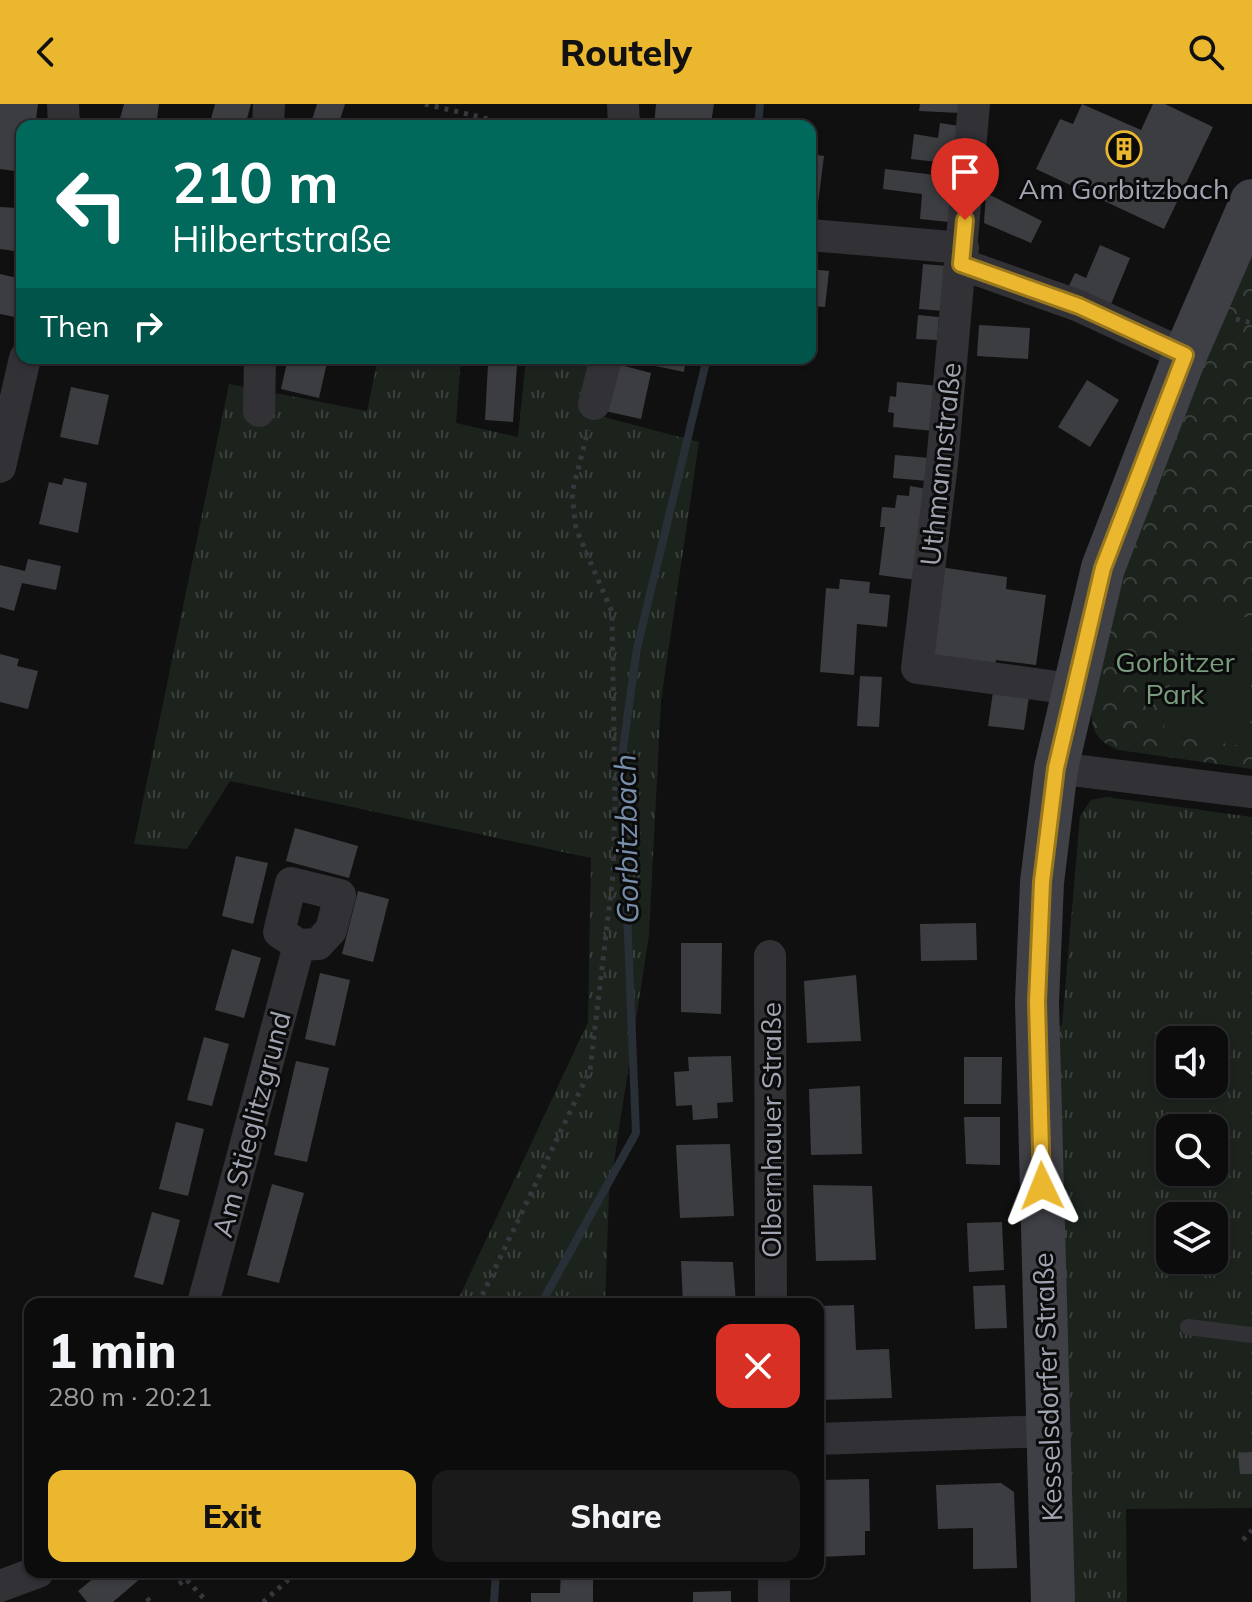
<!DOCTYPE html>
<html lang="en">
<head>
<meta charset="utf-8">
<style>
	:root { --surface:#0c0c0d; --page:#1a1a1b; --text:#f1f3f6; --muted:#9a9b9d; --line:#2c2c2e; --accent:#eab72e }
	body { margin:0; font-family:Mulish,sans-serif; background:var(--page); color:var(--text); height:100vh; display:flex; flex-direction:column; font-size:30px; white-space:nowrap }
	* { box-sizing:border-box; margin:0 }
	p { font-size:26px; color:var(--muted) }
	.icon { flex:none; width:44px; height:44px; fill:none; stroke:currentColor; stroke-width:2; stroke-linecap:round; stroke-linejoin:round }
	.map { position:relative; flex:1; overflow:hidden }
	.details { position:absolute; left:24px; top:1194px; width:800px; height:280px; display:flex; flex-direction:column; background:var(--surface); border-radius:16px; box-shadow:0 2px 6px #0004,0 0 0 2px var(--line) }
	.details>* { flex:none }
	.hud { position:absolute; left:16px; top:16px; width:800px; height:244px; border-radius:16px; box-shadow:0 2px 6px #0004,0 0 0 2px var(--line); background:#00695c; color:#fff; overflow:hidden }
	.fabs { position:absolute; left:1156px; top:922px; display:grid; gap:16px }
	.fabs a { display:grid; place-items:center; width:72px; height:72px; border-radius:16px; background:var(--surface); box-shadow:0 2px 6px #0004,0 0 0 2px var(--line); font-size:40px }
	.pin { position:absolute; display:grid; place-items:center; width:68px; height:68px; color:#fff; margin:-82px -34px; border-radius:50% 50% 50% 0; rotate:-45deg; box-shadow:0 0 8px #0007 }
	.pin .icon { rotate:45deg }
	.me { position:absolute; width:88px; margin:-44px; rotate:358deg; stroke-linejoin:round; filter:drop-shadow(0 0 6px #0008) }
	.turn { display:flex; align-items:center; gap:28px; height:168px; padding:0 24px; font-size:36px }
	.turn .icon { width:104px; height:104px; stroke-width:2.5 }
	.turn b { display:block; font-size:56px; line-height:68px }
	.then { display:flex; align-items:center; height:76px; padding:0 24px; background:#0003; gap:16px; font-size:30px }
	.round { display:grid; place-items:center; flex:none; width:84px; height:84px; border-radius:16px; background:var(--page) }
	.head { display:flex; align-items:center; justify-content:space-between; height:136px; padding:0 24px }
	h1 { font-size:48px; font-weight:800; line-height:60px }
	.action { display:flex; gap:16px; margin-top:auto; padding:16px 24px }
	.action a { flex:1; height:92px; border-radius:16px; background:var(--accent); color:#111; font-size:32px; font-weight:800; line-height:92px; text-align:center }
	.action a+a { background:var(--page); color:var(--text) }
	header { display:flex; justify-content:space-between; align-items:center; height:104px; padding:0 24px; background:var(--accent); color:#111; font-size:36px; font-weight:800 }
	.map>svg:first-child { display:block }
	.grass { fill:url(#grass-tufts); fill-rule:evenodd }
	.forest { fill:url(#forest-crowns) }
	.pitch { fill:#1c231d }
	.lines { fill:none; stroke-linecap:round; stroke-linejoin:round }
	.stream { stroke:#292f36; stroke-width:8 }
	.building { fill:#3c3d41 }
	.path { stroke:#37383d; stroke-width:5; stroke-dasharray:4 6; stroke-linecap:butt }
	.lane { stroke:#313136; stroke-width:16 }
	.street { stroke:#313136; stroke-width:32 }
	.secondary { stroke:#3f4046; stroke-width:44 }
	.route-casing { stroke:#98771e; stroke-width:20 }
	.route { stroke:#eab72e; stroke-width:14 }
	.labels { text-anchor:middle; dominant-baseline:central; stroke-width:6; stroke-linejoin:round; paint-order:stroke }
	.poi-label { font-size:28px; fill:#a1a5b1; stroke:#0b0b0c }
	.street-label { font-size:28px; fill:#a1a5b1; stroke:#0b0b0c }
	.park-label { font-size:28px; fill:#789c7d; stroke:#0b0b0c }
	.water-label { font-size:30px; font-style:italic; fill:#7890ac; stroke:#0b0b0c }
</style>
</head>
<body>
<header><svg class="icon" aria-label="back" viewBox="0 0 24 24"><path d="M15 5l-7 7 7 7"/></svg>Routely<svg class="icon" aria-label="search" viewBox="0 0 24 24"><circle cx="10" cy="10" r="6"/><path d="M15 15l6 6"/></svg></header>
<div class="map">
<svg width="1252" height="1498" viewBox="0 0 1252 1498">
	<defs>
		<pattern id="grass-tufts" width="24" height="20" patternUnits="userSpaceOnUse" patternTransform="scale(2)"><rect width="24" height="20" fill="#1c231d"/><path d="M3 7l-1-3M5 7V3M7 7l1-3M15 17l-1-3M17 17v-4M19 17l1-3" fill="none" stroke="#3a403b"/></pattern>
		<pattern id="forest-crowns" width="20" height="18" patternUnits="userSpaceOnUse" patternTransform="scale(2)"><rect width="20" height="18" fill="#1c231d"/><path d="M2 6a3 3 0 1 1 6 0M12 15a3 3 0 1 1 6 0" fill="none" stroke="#3a403b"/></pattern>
	</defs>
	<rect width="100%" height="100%" fill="#101011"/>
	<g class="grass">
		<path d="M378,254H461L456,319L518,333L526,254H603L600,312L699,338L661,596L649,831L609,1090L605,1200H456L588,918L591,754L230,677L187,745L134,740L229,280L367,307Z"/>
		<path d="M1106,693L1252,713V1404L1126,1405L1127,1498H1072L1055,925L1062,921L1080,712L1091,696ZM1170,936H1214V980H1170ZM1170,1024H1214V1068H1170ZM1170,1112H1214V1156H1170Z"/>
	</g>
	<path class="forest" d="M1252,146V665L1118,646C1107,641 1096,635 1093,622C1086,593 1100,555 1107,527C1143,395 1198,272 1252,146Z"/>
	<path class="pitch" d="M1180,504L1252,514L1250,643L1163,631Z"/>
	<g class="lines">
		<g class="stream">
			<path d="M758,22L760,0"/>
			<path d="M541,1200L636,1029L621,659L637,544L707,254"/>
			<path d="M494,1498L496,1468"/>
		</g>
	</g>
	<g class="building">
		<path d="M0,0H38L35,22H22V68L0,65Z"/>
		<path d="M124,0H159L156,22H118Z"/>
		<path d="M215,0H251L245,22L210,18Z"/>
		<path d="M317,0H345L338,22H310Z"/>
		<path d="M656,0H714L711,19L654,22Z"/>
		<path d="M920,0H961L960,9L919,7Z"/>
		<path d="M1082,0L1141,26L1153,0H1165L1213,23L1164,125L1036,65L1060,15L1073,20Z"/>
		<path d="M940,19L959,22L954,60L911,55L914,30L938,34Z"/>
		<path d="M810,50L824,52L818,99L810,98Z"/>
		<path d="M885,65L953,73L949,118L920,115L922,90L883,85Z"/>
		<path d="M986,89L1042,117L1031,139L984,119Z"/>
		<path d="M0,103L18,104L14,147L0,145Z"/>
		<path d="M1100,141L1130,154L1109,205L1067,186L1075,169L1086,174Z"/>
		<path d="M923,160L947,162L943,207L919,205Z"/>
		<path d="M810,165L829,167L825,203L810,202Z"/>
		<path d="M0,170L22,175L15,213L0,210Z"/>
		<path d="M918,211L939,213L937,236L916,235Z"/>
		<path d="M979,221L1030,224L1028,255L977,252Z"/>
		<path d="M288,254H328L319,294L281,285Z"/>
		<path d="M652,254H686L684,268L651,261Z"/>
		<path d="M488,260L517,261L513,318L485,316Z"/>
		<path d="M617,260L651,269L641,315L605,307Z"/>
		<path d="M1087,276L1119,296L1090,343L1058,323Z"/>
		<path d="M897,278L939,282L934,327L893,323L894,309L888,308L890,292L896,293Z"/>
		<path d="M71,283L109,291L98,341L60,333Z"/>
		<path d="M895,351L930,354L928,377L893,374Z"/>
		<path d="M64,374L87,379L78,429L39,420L49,378L62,381Z"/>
		<path d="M910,382L927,385L916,476L879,471L885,423H880L882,403L895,404L897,391L909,392Z"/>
		<path d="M28,455L61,462L56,486L22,479L14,507L0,503V461L25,467Z"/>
		<path d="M940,463L1007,473L1006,485L1046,491L1036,561L996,556L994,567L927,557Z"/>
		<path d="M840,475L870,478L869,489L890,491L887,523L857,520L854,571L820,568L826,484L839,485Z"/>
		<path d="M0,550L19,555L17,562L38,567L28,605L0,598Z"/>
		<path d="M860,572L882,573L879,623L857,622Z"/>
		<path d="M994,581L1030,586L1024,626L988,622Z"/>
		<path d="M295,724L358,742L349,774L286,757Z"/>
		<path d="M236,752L268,759L253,820L222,812Z"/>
		<path d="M358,787L389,795L373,858L342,850Z"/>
		<path d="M976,819L977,856L921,857L920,820Z"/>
		<path d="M681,839H722L721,910L681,908Z"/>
		<path d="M232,845L261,854L244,914L215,906Z"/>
		<path d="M320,869L350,876L335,942L305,935Z"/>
		<path d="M856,871L861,937L807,939L804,877Z"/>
		<path d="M204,933L229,940L212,1002L187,996Z"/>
		<path d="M731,952L733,998L717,999L718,1014L693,1016L692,1001L676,1002L674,968L689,967L688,953Z"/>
		<path d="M964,953H1002L1001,1000H964Z"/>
		<path d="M296,957L329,964L307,1058L274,1051Z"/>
		<path d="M860,982L862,1050L811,1051L809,985Z"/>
		<path d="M964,1013H1000V1061L966,1060Z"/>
		<path d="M176,1018L204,1025L188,1092L159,1085Z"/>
		<path d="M730,1040L734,1112L680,1114L676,1041Z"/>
		<path d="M272,1080L304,1089L279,1179L247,1171Z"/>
		<path d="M813,1081L872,1082L876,1156L816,1157Z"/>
		<path d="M152,1108L180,1116L163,1181L134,1173Z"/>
		<path d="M1002,1118L1004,1166L969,1168L967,1119Z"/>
		<path d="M681,1157L733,1158L736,1200H683Z"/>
		<path d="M1005,1181L1007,1224L975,1225L973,1182Z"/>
		<path d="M854,1201L856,1246L889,1245L892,1294L818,1296V1202Z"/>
		<path d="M1252,1348V1370H1240L1238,1349Z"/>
		<path d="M869,1375L870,1427H865V1451L818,1453V1376Z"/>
		<path d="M1001,1379L1014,1388L1017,1464L973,1465V1424L938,1425L936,1381Z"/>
		<path d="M101,1468H148L113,1498H87L78,1487Z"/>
		<path d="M561,1468H593V1498H531V1489H560Z"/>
		<path d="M731,1487V1498H693V1488Z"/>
	</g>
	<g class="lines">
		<g class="path">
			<path d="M425,0L518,22"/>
			<path d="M1236,215L1252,219"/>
			<path d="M478,1200L590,966L613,771L615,698L612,508L576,425L572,389L588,326"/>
			<path d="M1243,1436L1252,1426"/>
			<path d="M278,1468L288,1476"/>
			<path d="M179,1480L186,1475L207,1498"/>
			<path d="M147,1494L150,1498"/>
			<path d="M263,1498L297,1468"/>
		</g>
		<path class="lane" d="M1188,1223L1252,1231"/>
		<g class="street">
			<path d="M63,0L64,22"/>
			<path d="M623,0L624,22"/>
			<path d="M974,0L942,360L917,564L1072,585"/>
			<path d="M268,22L269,0"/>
			<path d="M810,131L963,144"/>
			<path d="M961,160L1079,202L1185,251"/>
			<path d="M594,300L606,254"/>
			<path d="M259,307L260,254"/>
			<path d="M0,363L25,254"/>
			<path d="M1056,664L1252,688"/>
			<path d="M291,779L340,791L331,826L318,840L299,841L279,828Z"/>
			<path d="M770,852L771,1200"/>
			<path d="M203,1200L299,841"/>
			<path d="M818,1335L1049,1327"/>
			<path d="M774,1468V1498"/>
			<path d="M0,1482L38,1468"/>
		</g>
		<path class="secondary" d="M1053,1498L1037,898L1042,778L1056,664L1103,464L1185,251L1252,97"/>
	</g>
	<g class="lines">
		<defs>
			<path id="route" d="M965,116L961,160L1079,202L1185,251L1103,464L1056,664L1042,778L1037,898L1042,1082"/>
		</defs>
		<use href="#route" class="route-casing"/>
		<use href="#route" class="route"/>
	</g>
	<defs>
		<symbol id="building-ring" viewBox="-11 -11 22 22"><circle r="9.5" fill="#0b0b0c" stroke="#eab72e" stroke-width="1.5"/><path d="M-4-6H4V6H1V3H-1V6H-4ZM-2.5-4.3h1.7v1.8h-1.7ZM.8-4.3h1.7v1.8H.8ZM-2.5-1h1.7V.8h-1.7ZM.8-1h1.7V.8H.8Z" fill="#eab72e"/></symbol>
	</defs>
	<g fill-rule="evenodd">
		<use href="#building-ring" x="1104" y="25" width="40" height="40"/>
	</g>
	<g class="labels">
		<g class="poi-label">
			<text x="1124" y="84">Am Gorbitzbach</text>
		</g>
		<g class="street-label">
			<text transform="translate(940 360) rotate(-84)">Uthmannstraße</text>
			<text transform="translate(251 1020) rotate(-75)">Am Stieglitzgrund</text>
			<text transform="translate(770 1026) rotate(-90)">Olbernhauer Straße</text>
			<text transform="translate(1047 1283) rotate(-92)">Kesselsdorfer Straße</text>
		</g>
		<g class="park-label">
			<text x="1175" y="557">Gorbitzer<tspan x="1175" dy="32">Park</tspan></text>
		</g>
		<g class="water-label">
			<text transform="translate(626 735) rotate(-91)">Gorbitzbach</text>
		</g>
	</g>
</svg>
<div class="fabs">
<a><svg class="icon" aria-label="sound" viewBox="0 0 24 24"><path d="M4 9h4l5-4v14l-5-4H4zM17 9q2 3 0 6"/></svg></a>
<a><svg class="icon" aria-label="search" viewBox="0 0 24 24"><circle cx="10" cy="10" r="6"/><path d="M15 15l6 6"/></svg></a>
<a><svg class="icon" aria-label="layers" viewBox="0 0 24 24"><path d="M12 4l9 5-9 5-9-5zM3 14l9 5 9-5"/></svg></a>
</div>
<div class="pin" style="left:965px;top:116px;background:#d93025"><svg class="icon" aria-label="arrive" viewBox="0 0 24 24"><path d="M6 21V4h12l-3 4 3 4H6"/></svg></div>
<svg class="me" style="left:1042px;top:1082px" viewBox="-20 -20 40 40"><path d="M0-17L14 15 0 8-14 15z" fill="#eab72e" stroke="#fff" stroke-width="4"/></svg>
<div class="hud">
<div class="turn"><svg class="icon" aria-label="left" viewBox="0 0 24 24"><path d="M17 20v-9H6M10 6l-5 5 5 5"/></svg><div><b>210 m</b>Hilbertstraße</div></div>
<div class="then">Then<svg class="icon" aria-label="right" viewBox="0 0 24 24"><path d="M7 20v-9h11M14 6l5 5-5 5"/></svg></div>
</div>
<section class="details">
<div class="head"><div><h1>1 min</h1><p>280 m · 20:21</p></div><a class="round" style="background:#d93025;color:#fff"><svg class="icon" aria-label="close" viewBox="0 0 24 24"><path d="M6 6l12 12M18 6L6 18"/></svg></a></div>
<div class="action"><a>Exit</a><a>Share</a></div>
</section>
</div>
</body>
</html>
